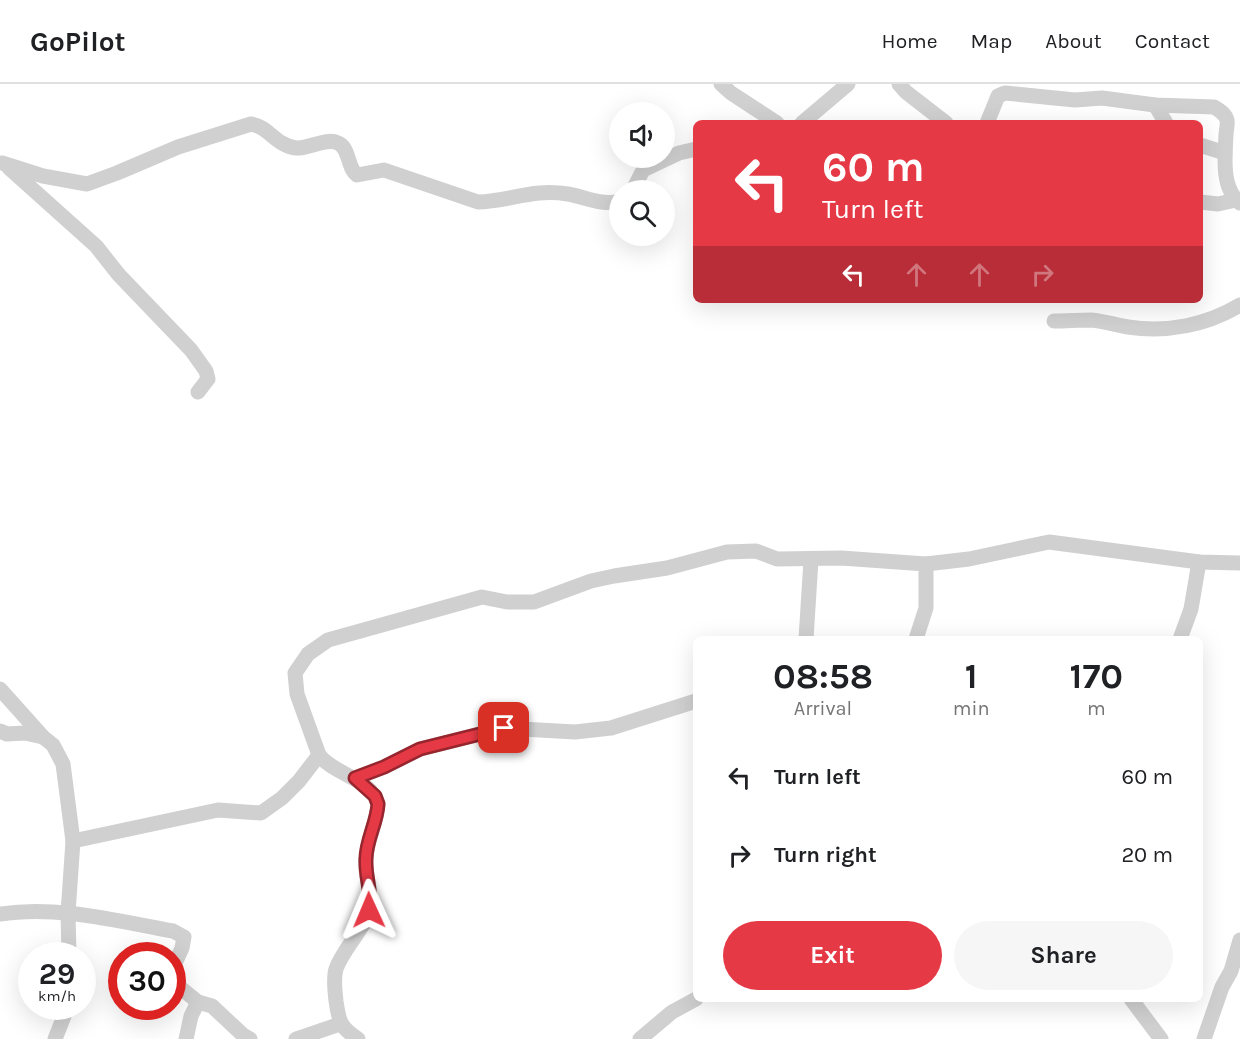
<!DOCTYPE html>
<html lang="en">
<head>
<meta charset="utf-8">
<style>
	:root { --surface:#fff; --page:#f6f6f6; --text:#202124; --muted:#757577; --line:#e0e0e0; --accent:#e63946 }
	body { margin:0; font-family:Karla,sans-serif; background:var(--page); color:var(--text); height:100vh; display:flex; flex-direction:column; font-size:22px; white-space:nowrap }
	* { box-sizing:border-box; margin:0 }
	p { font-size:20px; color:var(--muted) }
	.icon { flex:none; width:33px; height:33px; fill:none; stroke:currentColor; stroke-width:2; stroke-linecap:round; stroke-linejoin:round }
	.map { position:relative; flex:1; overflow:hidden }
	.side { position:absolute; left:693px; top:552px; width:510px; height:366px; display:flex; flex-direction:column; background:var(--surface); border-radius:9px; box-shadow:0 6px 24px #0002 }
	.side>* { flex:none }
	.top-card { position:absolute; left:693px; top:36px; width:510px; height:183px; border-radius:9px; box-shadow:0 6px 24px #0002; background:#e63946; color:#fff; overflow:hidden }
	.tools { position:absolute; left:609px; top:18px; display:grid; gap:12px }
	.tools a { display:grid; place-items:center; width:66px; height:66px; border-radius:50%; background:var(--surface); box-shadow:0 6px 24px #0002; font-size:30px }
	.speed { position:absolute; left:18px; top:858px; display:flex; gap:12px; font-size:30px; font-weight:700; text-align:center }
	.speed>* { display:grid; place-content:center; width:78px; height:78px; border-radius:50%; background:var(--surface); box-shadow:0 6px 24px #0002; line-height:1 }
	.speed small { font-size:15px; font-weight:400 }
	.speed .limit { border:9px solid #d22; background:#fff; color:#111 }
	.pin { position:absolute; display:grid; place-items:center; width:51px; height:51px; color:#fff; margin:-26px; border-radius:12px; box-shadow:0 3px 9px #0006 }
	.me { position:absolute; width:66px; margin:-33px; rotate:359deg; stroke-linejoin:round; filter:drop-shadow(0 0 4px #0008) }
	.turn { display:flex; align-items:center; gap:21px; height:126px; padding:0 30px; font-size:27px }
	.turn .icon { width:78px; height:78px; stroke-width:2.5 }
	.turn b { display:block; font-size:42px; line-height:51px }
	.lanes { display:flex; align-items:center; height:57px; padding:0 30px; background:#0003; justify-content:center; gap:30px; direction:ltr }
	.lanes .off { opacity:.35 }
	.eta { display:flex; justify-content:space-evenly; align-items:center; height:102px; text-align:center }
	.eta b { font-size:36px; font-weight:700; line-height:42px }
	.cta { display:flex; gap:12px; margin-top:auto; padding:12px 30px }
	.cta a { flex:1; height:69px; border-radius:36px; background:var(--accent); color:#fff; font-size:24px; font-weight:700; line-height:69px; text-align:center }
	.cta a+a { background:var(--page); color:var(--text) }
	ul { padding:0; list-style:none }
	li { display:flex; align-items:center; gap:18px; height:78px; padding:0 30px }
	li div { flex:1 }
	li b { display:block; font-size:22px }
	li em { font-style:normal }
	header { display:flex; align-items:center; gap:36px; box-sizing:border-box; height:84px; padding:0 30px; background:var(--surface); border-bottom:2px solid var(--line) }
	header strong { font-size:28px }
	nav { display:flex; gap:33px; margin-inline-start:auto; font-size:21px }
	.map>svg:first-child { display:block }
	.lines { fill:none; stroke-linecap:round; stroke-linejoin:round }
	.minor { stroke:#d0d0d0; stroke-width:15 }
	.route-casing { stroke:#96252e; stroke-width:15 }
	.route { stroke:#e63946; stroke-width:10 }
</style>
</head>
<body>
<header>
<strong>GoPilot</strong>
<nav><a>Home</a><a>Map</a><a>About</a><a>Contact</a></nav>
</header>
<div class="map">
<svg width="1240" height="955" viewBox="0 0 1240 955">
	<rect width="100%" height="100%" fill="#fff"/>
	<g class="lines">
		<g class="minor">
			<path d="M721,0L731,9L777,39"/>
			<path d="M899,0L906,8L946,39"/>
			<path d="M1155,21L1166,39"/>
			<path d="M802,39L848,0"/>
			<path d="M987,39L998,12L1005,9L1075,16L1102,14L1155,21L1214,23C1219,26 1225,29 1227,36C1228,40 1226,47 1226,51C1225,73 1221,104 1240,119"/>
			<path d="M1200,61L1225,69"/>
			<path d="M2,79L43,92L87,100L117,89L178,63L251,40C268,42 275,61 296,64C309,65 326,53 338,59C350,64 347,84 357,91L384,86L478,118C511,117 533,104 568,110C586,113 601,122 620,117"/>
			<path d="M9,84L96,162L119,191L191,266L206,287L208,295L198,308"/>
			<path d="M633,106L643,86L679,69L696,65"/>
			<path d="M1200,118L1218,120L1236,116"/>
			<path d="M1054,237C1066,237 1079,236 1091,236C1104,237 1116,241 1128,243C1167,249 1207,241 1240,221"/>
			<path d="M926,480L969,475L1049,458L1199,478L1240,479"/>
			<path d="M806,555L811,476"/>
			<path d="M1180,555L1191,525L1199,478"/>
			<path d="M0,605L43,653L53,661L63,680L73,757L68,829L69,872"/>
			<path d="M0,647L7,650L25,649L43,653"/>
			<path d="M355,694L384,683L420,665L504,644L575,648L611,644L696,617"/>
			<path d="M73,757L218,726L261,729L282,714L299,697L319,671"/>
			<path d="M0,830C57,821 117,837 173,847L184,853L182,864L172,886"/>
			<path d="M172,897L198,918L212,922L243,951L250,955"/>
			<path d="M1131,915L1161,955"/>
			<path d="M55,955L68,922"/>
			<path d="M186,955L191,932L198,918"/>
			<path d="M296,955L340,940"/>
			<path d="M358,955C340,943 339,938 336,917C335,907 333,895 336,885C344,863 364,847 369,824C373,807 364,791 366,774C367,755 377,739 378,720C371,694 334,691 319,671L297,610L295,589L308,570L328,556L482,513L507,518H534L591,497L614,492L667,484L727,468L756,467L777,475L841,474L926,480V524L916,555"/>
			<path d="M640,955L672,928L696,915"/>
			<path d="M1204,955L1222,903L1231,887L1240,856"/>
		</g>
	</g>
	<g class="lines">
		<defs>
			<path id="route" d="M369,826C372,807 365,793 366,775C366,756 377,739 378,720L375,712L355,694L384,683L420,665L504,644"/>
		</defs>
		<use href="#route" class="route-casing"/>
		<use href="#route" class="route"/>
	</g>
</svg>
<div class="tools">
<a><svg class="icon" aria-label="sound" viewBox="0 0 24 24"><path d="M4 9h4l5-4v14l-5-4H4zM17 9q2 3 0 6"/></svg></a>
<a><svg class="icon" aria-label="search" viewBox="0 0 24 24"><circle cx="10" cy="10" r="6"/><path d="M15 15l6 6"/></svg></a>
</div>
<div class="speed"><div>29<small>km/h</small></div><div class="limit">30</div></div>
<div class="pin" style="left:504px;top:644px;background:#d93025"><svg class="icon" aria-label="arrive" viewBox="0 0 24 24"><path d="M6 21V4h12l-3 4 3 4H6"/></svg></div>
<svg class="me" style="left:369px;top:826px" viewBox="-20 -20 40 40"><path d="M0-17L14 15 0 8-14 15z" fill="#e63946" stroke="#fff" stroke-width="4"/></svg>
<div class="top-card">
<div class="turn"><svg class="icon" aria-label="left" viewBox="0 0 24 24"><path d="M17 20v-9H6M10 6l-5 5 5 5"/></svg><div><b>60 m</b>Turn left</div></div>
<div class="lanes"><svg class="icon" aria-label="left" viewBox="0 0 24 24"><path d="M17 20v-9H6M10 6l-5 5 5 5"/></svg><svg class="icon off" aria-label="ahead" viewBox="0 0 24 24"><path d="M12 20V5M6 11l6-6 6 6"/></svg><svg class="icon off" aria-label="ahead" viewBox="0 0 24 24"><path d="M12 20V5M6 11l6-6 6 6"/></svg><svg class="icon off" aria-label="right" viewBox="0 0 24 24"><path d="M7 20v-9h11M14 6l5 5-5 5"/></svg></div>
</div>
<section class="side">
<div class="eta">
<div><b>08:58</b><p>Arrival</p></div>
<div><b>1</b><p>min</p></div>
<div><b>170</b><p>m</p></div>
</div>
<ul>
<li><svg class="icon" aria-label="left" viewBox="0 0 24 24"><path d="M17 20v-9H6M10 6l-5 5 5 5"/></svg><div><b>Turn left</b></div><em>60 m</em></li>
<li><svg class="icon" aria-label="right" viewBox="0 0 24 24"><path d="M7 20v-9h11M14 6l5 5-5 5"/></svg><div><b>Turn right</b></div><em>20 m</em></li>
</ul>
<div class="cta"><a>Exit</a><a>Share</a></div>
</section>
</div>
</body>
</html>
